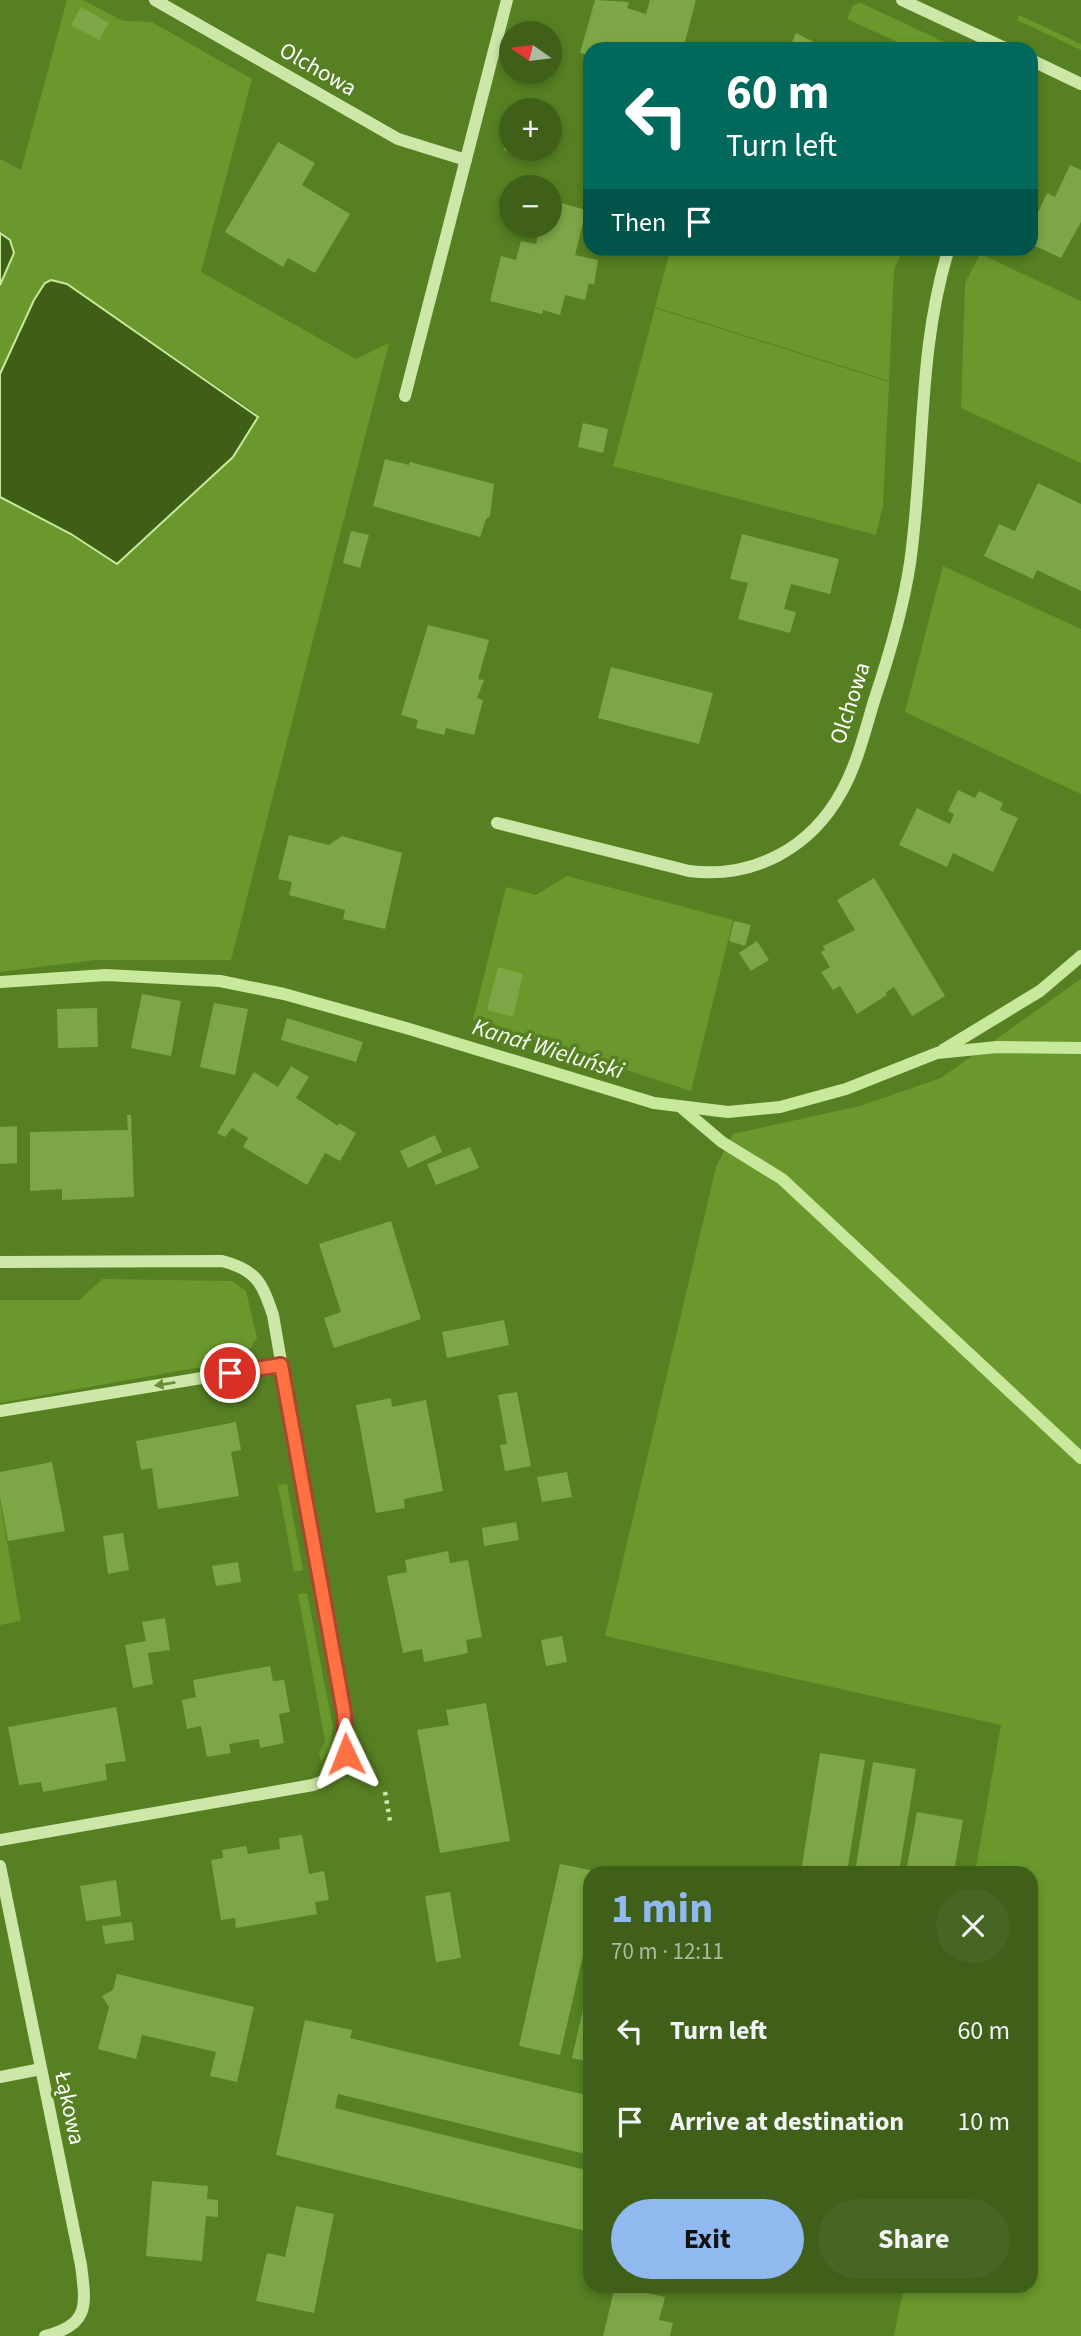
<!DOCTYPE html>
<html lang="en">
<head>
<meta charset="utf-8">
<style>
	:root { --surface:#40601a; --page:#476623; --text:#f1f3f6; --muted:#aebba2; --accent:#90b9f0 }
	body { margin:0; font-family:"Source Sans 3",sans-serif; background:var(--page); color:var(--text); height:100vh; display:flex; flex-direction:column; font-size:26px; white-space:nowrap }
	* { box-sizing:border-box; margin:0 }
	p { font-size:23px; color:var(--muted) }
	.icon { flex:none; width:38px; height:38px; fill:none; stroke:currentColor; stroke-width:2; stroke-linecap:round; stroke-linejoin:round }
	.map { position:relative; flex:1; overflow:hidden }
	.drawer { position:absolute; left:583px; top:1866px; width:455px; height:427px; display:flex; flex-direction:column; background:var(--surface); border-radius:21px; box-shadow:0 4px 10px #0003 }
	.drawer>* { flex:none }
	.guide { position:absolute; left:583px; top:42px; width:455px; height:214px; border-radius:21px; box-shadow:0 4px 10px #0003; background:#00695c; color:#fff; overflow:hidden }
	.needle { width:46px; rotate:284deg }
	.controls { position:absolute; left:499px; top:21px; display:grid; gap:14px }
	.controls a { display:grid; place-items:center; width:63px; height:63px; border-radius:50%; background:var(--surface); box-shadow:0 4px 10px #0003; font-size:35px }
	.pin { position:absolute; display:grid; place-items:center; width:60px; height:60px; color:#fff; margin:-30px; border:4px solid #fff; border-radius:50%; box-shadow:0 2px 7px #0007 }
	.me { position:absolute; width:77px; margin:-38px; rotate:358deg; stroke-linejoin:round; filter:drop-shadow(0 0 5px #0008) }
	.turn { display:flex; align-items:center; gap:24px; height:147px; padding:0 28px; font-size:32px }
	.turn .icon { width:91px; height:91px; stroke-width:2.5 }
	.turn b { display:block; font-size:49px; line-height:60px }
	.then { display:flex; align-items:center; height:66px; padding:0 28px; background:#0003; gap:14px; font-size:26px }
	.round { display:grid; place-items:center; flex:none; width:74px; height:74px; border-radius:37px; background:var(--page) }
	.headline { display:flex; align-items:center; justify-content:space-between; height:119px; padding:0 28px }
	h1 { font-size:42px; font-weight:700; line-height:52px; color:var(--accent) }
	.cta { display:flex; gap:14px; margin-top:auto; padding:14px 28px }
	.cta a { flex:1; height:80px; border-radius:42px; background:var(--accent); color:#111; font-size:28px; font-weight:700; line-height:80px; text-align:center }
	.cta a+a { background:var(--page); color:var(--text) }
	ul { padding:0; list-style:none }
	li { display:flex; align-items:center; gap:21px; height:91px; padding:0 28px }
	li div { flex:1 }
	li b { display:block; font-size:26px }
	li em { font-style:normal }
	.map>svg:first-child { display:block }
	.green { fill:#6a982c }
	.water { fill:#3f5f17; stroke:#c8e89b; stroke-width:2 }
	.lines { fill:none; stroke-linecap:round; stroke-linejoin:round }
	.stream { stroke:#c8e89b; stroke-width:12 }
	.building { fill:#7da746 }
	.path { stroke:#cce7a8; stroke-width:4.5; stroke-dasharray:3.5 5; stroke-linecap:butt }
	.minor { stroke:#cce7a8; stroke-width:12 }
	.oneway { fill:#688f36 }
	.route-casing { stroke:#a6492c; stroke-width:18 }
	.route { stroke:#ff7043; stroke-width:12 }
	.labels { text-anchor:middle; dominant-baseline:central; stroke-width:7; stroke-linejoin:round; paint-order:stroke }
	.street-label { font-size:23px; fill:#fff; stroke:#568022 }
	.water-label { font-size:24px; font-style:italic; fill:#f9fdf4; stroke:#568022 }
</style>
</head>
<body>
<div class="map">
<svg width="1081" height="2336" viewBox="0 0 1081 2336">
	<rect width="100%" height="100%" fill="#568022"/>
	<g class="green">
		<path d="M67,0H83L123,21L152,22L252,79L201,272L356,359L389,343L231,960H96L0,972V497L71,534L117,564L257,414L67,284L51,280L45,283L0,374V285L14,253L10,240L0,233V159L21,170Z"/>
		<path d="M861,3L959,49H913L847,19L853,5Z"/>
		<path d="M1019,15L1081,44V50L1017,20Z"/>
		<path d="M671,248L903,249L894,269L889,381L655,307Z"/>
		<path d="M980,254L1081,301V463L961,408L965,283Z"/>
		<path d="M655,308L889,382L883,506L876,535L613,466Z"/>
		<path d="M943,566L1081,629V794L905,712Z"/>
		<path d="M567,876L733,920L691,1091L473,1020L506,887L536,895Z"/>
		<path d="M1081,979V2336H894L904,2286H1031V1872H975L1001,1725L605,1636L716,1167L733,1134L860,1106L941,1078Z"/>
		<path d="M102,1279L232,1281L246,1291L257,1338L248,1352L229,1362L0,1403V1300H80Z"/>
		<path d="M287,1484L303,1570L294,1572L278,1485Z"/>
		<path d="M0,1502L21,1621L0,1625Z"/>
		<path d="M307,1593L333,1727L330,1748L321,1762L319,1753L325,1741L298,1594Z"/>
	</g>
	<g class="water">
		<path d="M0,233L10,240L14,253L0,285Z"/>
		<path d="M51,280L67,284L258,417L233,457L117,564L71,534L0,497V374L34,300L45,283Z"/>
	</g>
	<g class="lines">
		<g class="stream">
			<path d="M0,982L106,975L220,981L284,994L406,1028L654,1103L728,1112L780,1107L846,1089L937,1053L997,1047L1081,1048"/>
			<path d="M943,1050L1040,991L1081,956"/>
			<path d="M683,1109L722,1142L782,1179L1081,1458"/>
		</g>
	</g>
	<g class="building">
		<path d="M595,0L629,2L627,8L646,14L650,0H696L683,49H590V55L580,53Z"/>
		<path d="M81,7L109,23L99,40L71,25Z"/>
		<path d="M796,33L828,49H789Z"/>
		<path d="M510,124L511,149H534L532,158L504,150Z"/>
		<path d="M278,142L315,163L302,185L350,214L315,273L288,258L283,267L225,232Z"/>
		<path d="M1070,165L1081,170V222L1061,258L1031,244V228L1047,193L1055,197Z"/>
		<path d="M550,200L586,210L575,255L598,260L594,285L589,283L585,300L565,295L560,315L543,310L542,314L490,301L501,256L516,260L521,241L536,244L540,226H550Z"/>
		<path d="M583,423L608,429L603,453L578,447Z"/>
		<path d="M385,459L409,465L410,462L494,484L490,516L486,519L480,537L373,506Z"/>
		<path d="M1038,483L1081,504V591L1037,570L1033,579L984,556L999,524L1015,531Z"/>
		<path d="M351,531L369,535L360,568L343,563Z"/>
		<path d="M742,534L839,559L830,594L791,584L784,609L796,612L790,633L738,619L748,583L730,579Z"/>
		<path d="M428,625L489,640L478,679L484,680L477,698L483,700L474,735L446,728L444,735L416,728L418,720L401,715Z"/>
		<path d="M611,667L713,693L699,744L598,718Z"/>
		<path d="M958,790L975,798L979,791L1003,803L1000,810L1018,818L993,872L953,853L947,867L899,845L917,808L950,824L954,814L948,811Z"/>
		<path d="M289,835L329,845L342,836L402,853L385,929L343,919L345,910L289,895L292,882L278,879Z"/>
		<path d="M874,878L945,996L912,1016L894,987L885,993L887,995L857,1014L840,986L833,990L821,972L830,967L821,952L825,950L823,946L855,930L837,900Z"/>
		<path d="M734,921L751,925L745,946L729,941Z"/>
		<path d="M757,941L769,960L751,971L739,953Z"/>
		<path d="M498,967L523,974L513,1017L487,1010Z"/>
		<path d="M142,994L181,1001L171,1056L131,1048Z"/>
		<path d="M214,1003L248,1009L235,1075L200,1067Z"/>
		<path d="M97,1008L98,1047L58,1048L57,1009Z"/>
		<path d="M287,1018L363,1042L356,1062L281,1040Z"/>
		<path d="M291,1066L309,1077L296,1098L338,1126L339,1123L356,1133L340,1161L325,1153L307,1185L243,1147L248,1138L232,1128L225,1137L217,1133L254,1072L278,1087Z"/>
		<path d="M127,1115H131L134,1197L62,1200V1189L30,1191V1132L128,1130Z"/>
		<path d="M17,1126V1163L0,1164V1127Z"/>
		<path d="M435,1135L442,1152L408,1168L400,1151Z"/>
		<path d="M470,1147L479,1168L436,1185L427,1164Z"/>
		<path d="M391,1221L421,1319L334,1348L324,1318L341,1312L319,1244Z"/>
		<path d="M504,1320L509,1345L447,1358L442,1332Z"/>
		<path d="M517,1392L531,1466L505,1471L500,1445L507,1444L498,1395Z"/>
		<path d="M391,1398L392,1407L426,1400L443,1491L404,1499L405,1508L376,1513L356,1405Z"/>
		<path d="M236,1422L241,1450L231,1452L239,1496L158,1509L152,1468L141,1470L136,1441Z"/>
		<path d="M52,1462L65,1531L8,1541L0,1497V1472Z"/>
		<path d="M567,1472L572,1497L542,1502L537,1477Z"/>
		<path d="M516,1522L519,1540L484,1546L482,1528Z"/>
		<path d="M123,1533L129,1570L108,1574L103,1536Z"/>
		<path d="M448,1551L450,1563L468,1560L482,1637L466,1640L468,1653L424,1662L422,1649L403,1653L387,1576L407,1572L405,1560Z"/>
		<path d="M238,1562L241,1582L216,1586L212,1566Z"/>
		<path d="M165,1618L170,1650L148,1653L153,1684L133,1688L125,1645L146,1641L142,1622Z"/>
		<path d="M562,1636L567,1662L546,1666L541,1640Z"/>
		<path d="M270,1666L273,1681L284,1680L290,1712L279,1714L284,1743L260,1748L259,1739L229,1744L231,1753L207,1757L201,1726L187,1729L182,1700L196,1697L193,1680Z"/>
		<path d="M486,1703L510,1841L440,1853L417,1730L449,1725L446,1710Z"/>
		<path d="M116,1707L126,1761L105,1764L107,1780L43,1792L41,1782L19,1785L8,1727Z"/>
		<path d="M820,1753L865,1760L847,1872H801Z"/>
		<path d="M873,1762L916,1769L899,1872H855Z"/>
		<path d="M917,1812L963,1820L954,1872H906Z"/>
		<path d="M302,1835L309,1874L324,1871L329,1900L315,1902L317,1914L236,1928L235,1918L221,1920L211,1860L223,1858L222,1850L246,1846L248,1854L280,1849L279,1838Z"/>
		<path d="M560,1864L590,1870V1925L560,2055L519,2046Z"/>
		<path d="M116,1880L121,1916L86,1921L80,1886Z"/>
		<path d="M450,1892L461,1958L436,1962L425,1896Z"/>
		<path d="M132,1922L134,1940L105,1944L102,1926Z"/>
		<path d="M117,1974L254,2007L237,2082L210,2076L216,2052L142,2035L136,2059L98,2049L109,2007L102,1996L113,1990Z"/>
		<path d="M589,1982H590V2062L572,2058Z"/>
		<path d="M305,2020L352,2030L350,2038L590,2096V2155L338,2094L335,2108L590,2171V2232L276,2155Z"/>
		<path d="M152,2181L208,2186L207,2199L218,2200V2217L206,2216L202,2261L146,2256Z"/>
		<path d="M296,2206L334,2214L314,2313L256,2301L267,2253L285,2257Z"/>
		<path d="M615,2286L665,2297L659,2320L673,2323L670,2336H603Z"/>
	</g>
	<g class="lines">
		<path class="path" d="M385,1792L390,1821"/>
		<g class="minor">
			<path d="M155,0L398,139L466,160"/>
			<path d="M902,0L1007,49"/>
			<path d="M1031,60L1081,84"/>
			<path d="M405,396L507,0"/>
			<path d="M497,823L689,871C754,879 811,848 842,791C857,764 865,731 874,701C889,656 903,610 910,563C925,459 917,350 949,248"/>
			<path d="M0,1262L222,1261C257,1270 262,1283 273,1315L346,1736C346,1762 338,1777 313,1785L0,1840"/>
			<path d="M0,1411L281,1365"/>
			<path d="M0,1866L81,2265C86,2305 90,2325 45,2336"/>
			<path d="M0,2077L41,2069"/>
		</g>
	</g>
	<defs><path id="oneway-solid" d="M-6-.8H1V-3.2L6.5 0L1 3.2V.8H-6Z" transform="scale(1.75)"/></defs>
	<use class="oneway" href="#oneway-solid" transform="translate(165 1384) rotate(171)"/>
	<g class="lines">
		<defs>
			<path id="route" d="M230,1373L281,1365L344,1713L346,1754"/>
		</defs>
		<use href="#route" class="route-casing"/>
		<use href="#route" class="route"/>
	</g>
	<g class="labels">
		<g class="street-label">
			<text transform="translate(318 69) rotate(30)">Olchowa</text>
			<text transform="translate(850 703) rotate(-72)">Olchowa</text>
			<text transform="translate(70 2108) rotate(78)">Łąkowa</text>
		</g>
		<g class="water-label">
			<text transform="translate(548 1049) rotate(17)">Kanał Wieluński</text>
		</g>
	</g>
</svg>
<div class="controls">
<a><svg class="needle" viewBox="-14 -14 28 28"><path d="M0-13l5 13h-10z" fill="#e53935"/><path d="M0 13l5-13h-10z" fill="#aebba2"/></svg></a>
<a>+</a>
<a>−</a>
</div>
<div class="pin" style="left:230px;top:1373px;background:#d93025"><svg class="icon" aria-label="arrive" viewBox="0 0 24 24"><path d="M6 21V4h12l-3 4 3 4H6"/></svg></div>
<svg class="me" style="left:346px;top:1754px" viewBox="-20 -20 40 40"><path d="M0-17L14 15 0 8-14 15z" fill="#ff7043" stroke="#fff" stroke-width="4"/></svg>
<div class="guide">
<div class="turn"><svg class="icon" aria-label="left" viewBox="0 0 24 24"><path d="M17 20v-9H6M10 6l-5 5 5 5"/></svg><div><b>60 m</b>Turn left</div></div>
<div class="then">Then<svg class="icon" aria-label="arrive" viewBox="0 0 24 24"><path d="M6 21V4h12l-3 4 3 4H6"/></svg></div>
</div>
<section class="drawer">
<div class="headline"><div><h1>1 min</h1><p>70 m · 12:11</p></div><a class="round"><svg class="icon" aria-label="close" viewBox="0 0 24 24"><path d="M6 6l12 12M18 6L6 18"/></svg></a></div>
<ul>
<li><svg class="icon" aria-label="left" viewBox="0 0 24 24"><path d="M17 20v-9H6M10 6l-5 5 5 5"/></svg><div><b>Turn left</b></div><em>60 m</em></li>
<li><svg class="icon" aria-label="arrive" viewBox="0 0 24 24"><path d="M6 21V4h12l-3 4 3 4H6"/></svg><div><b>Arrive at destination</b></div><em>10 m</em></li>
</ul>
<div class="cta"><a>Exit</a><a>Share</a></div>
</section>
</div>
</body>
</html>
